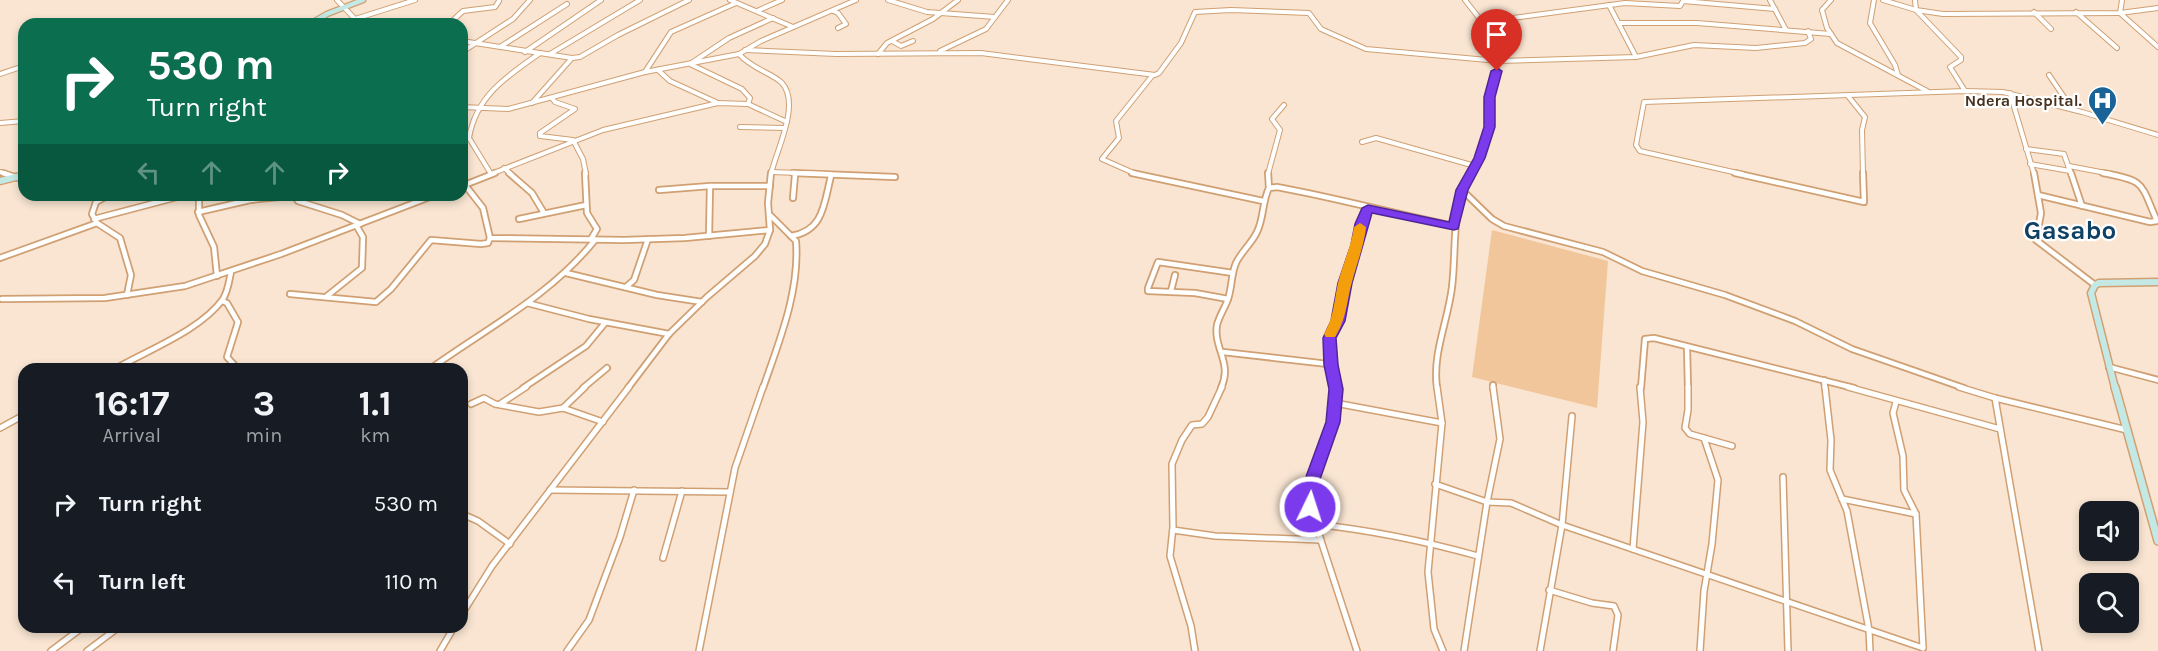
<!DOCTYPE html>
<html lang="en">
<head>
<meta charset="utf-8">
<style>
	:root { --surface:#171b24; --page:#242831; --text:#f1f3f6; --muted:#9ea1a6 }
	body { margin:0; font-family:Karla,sans-serif; background:var(--page); color:var(--text); height:100vh; display:flex; flex-direction:column; font-size:22px; white-space:nowrap }
	* { box-sizing:border-box; margin:0 }
	p { font-size:20px; color:var(--muted) }
	.icon { flex:none; width:33px; height:33px; fill:none; stroke:currentColor; stroke-width:2; stroke-linecap:round; stroke-linejoin:round }
	.map { position:relative; flex:1; overflow:hidden }
	.side { position:absolute; left:18px; top:363px; width:450px; height:270px; display:flex; flex-direction:column; background:var(--surface); border-radius:18px; box-shadow:0 3px 9px #0003 }
	.side>* { flex:none }
	.hud { position:absolute; left:18px; top:18px; width:450px; height:183px; border-radius:18px; box-shadow:0 3px 9px #0003; background:#0b6e4f; color:#fff; overflow:hidden }
	.tools { position:absolute; left:2079px; top:501px; display:grid; gap:12px }
	.tools a { display:grid; place-items:center; width:60px; height:60px; border-radius:12px; background:var(--surface); box-shadow:0 3px 9px #0003; font-size:30px }
	.pin { position:absolute; display:grid; place-items:center; width:51px; height:51px; color:#fff; margin:-62px -26px; border-radius:50% 50% 50% 0; rotate:-45deg; box-shadow:0 0 6px #0007 }
	.pin .icon { rotate:45deg }
	.me { position:absolute; width:66px; margin:-33px; rotate:4deg; stroke-linejoin:round; filter:drop-shadow(0 0 4px #0008) }
	.turn { display:flex; align-items:center; gap:21px; height:126px; padding:0 30px; font-size:27px }
	.turn .icon { width:78px; height:78px; stroke-width:2.5 }
	.turn b { display:block; font-size:42px; line-height:51px }
	.lanes { display:flex; align-items:center; height:57px; padding:0 30px; background:#0003; justify-content:center; gap:30px; direction:ltr }
	.lanes .off { opacity:.35 }
	.eta { display:flex; justify-content:space-evenly; align-items:center; height:102px; text-align:center }
	.eta b { font-size:36px; font-weight:700; line-height:42px }
	ul { padding:0; list-style:none }
	li { display:flex; align-items:center; gap:18px; height:78px; padding:0 30px }
	li div { flex:1 }
	li b { display:block; font-size:22px }
	li em { font-style:normal }
	.map>svg:first-child { display:block }
	.green { fill:#f2c69b }
	.lines { fill:none; stroke-linecap:round; stroke-linejoin:round }
	.street-far2-casing { stroke:#d0a073; stroke-width:6 }
	.street-far1-casing { stroke:#d0a073; stroke-width:8 }
	.street-casing { stroke:#d0a073; stroke-width:8 }
	.secondary-far2-casing { stroke:#d0a073; stroke-width:7 }
	.secondary-far1-casing { stroke:#d0a073; stroke-width:9 }
	.secondary-casing { stroke:#d0a073; stroke-width:10 }
	.street-far2 { stroke:#fff; stroke-width:4 }
	.street-far1 { stroke:#fff; stroke-width:4.5 }
	.street { stroke:#fff; stroke-width:5 }
	.secondary-far2 { stroke:#c4e9e5; stroke-width:4.5 }
	.secondary-far1 { stroke:#c4e9e5; stroke-width:6 }
	.secondary { stroke:#c4e9e5; stroke-width:7 }
	.route { fill:#7c3aed; stroke:#51269a; stroke-width:1.5 }
	.slow { fill:#f59e0b }
	.labels { text-anchor:middle; dominant-baseline:central; stroke-width:4.5; stroke-linejoin:round; paint-order:stroke }
	.far-poi-label { font-size:16px; font-weight:bold; fill:#46321f; stroke:#fff; text-anchor:end }
	.district-label { font-size:26px; font-weight:bold; fill:#0f4164; stroke:#fff }
</style>
</head>
<body>
<div class="map">
<svg width="2158" height="651" viewBox="0 0 2158 651">
	<rect width="100%" height="100%" fill="#f9e5d2"/>
	<path class="green" d="M1492,230L1608,261L1597,408L1472,377Z"/>
	<g class="lines">
		<defs>
			<g id="street-far2">
				<path d="M337,0L355,19L415,0"/>
				<path d="M730,0L793,27"/>
				<path d="M888,0L927,12L995,17"/>
				<path d="M1465,0L1490,32L1499,61L1490,97L1489,127L1479,157L1470,174"/>
				<path d="M1770,0L1786,30"/>
				<path d="M1831,0L1822,10L1827,28L1837,43L1927,91"/>
				<path d="M1874,0L1870,23L1895,65L1898,75"/>
				<path d="M1883,0L1916,10L1943,14L2120,13L2158,8"/>
				<path d="M1915,0L1916,10L1961,57V60L1950,67L1965,91"/>
				<path d="M1609,5L1636,57"/>
				<path d="M757,11L782,0"/>
				<path d="M833,11L838,13L846,24L838,28"/>
				<path d="M2034,12L2051,29"/>
				<path d="M2076,12L2117,48"/>
				<path d="M2120,13L2158,47"/>
				<path d="M2120,13L2122,0"/>
				<path d="M1483,22L1625,3L1680,6L1683,1L1775,9"/>
				<path d="M1619,23H1697L1831,34"/>
				<path d="M449,24L463,11L495,7L499,1"/>
				<path d="M462,41L572,58"/>
				<path d="M892,41L901,46L913,41"/>
				<path d="M500,47L567,4"/>
				<path d="M745,50L836,54L981,53L1155,75L1159,73L1181,43L1195,12L1231,10L1309,13L1321,29L1366,49L1499,61L1636,57L1694,45L1756,48L1805,43L1811,39L1808,31"/>
				<path d="M940,51L986,29L1008,0"/>
				<path d="M462,52L513,19L530,0"/>
				<path d="M525,52L601,0"/>
				<path d="M550,54L640,0"/>
				<path d="M878,54L887,43L933,19L958,0"/>
				<path d="M658,70L670,81L718,103"/>
				<path d="M645,72L671,32L736,3"/>
				<path d="M0,74L24,66"/>
				<path d="M2049,75L2072,109"/>
				<path d="M2010,93L2034,174"/>
				<path d="M1848,96L1865,117L1862,130L1863,174"/>
				<path d="M552,98L555,102L575,109L540,133V136L573,140L583,159L586,174"/>
				<path d="M532,103L572,58L580,57L618,35L689,0"/>
				<path d="M748,104L750,98L742,89L690,64L729,38L773,18"/>
				<path d="M462,107L508,109L645,72L739,54"/>
				<path d="M0,123L24,121"/>
				<path d="M740,127L785,128"/>
				<path d="M1362,142L1376,138L1475,166"/>
				<path d="M2026,149L2064,154L2071,174"/>
				<path d="M2030,164L2070,171"/>
				<path d="M2069,166L2111,174"/>
				<path d="M504,168L511,174"/>
				<path d="M0,172L7,174"/>
				<path d="M771,172L830,174"/>
				<path d="M491,174L469,138C476,96 507,76 540,53"/>
				<path d="M491,174L603,130L718,103L748,104L787,122"/>
				<path d="M771,174C776,151 801,104 782,83C772,73 752,69 739,54L761,41L856,0"/>
				<path d="M1136,174L1102,159L1119,138L1116,121L1152,76"/>
				<path d="M1268,174L1280,130L1272,119L1284,105"/>
				<path d="M1742,174L1640,151L1636,145L1644,102L1965,91L2003,92L2082,112L2158,135"/>
			</g>
			<g id="street-far1">
				<path d="M3,173L24,180"/>
				<path d="M509,173L532,193L544,213"/>
				<path d="M585,173L587,213L597,229L591,239"/>
				<path d="M793,173L895,177"/>
				<path d="M1132,173L1263,201"/>
				<path d="M1268,173L1269,188"/>
				<path d="M1735,173L1864,202L1863,173"/>
				<path d="M2034,173L2041,213L2036,240L2095,285"/>
				<path d="M2071,173L2082,206"/>
				<path d="M465,185L483,208L490,238L624,240L685,238L770,230"/>
				<path d="M462,186L495,173"/>
				<path d="M659,190L710,186H770"/>
				<path d="M1462,190L1492,219L1504,226L1603,252L1642,271L1725,295L1795,321L1852,349L1964,388"/>
				<path d="M87,195L97,199L96,202"/>
				<path d="M109,195L96,202L92,214L97,223L120,238L131,275L127,295"/>
				<path d="M199,195V215L214,247L217,276"/>
				<path d="M294,195L298,201L342,215L360,224"/>
				<path d="M2038,195L2150,222L2157,221C2140,182 2146,181 2103,173"/>
				<path d="M793,198L795,175"/>
				<path d="M198,212L250,200L300,195"/>
				<path d="M94,219L185,195"/>
				<path d="M519,219L586,205"/>
				<path d="M709,236L710,186"/>
				<path d="M791,236C824,231 824,203 831,176"/>
				<path d="M0,258L97,223"/>
				<path d="M566,273L657,295L702,302"/>
				<path d="M627,286L634,280L648,239"/>
				<path d="M1171,291L1175,275"/>
				<path d="M290,294L376,302L391,289L431,240L481,244L488,243L490,238"/>
				<path d="M327,296L362,268L363,237L356,225"/>
				<path d="M2,299L105,298L185,286L281,254L435,195"/>
				<path d="M1228,299L1195,293L1148,291V288L1158,262L1233,273"/>
				<path d="M222,301L227,303L238,322L227,357L238,369"/>
				<path d="M527,303L589,319L669,334"/>
				<path d="M1687,347L1688,388"/>
				<path d="M1223,352L1328,364L1333,367L1335,388"/>
				<path d="M1331,365L1329,338L1338,321L1345,283L1358,245L1361,224L1368,208"/>
				<path d="M2109,367L2158,380"/>
				<path d="M115,369C148,350 201,330 223,299C228,291 229,281 231,272"/>
				<path d="M430,369C487,328 550,296 595,240"/>
				<path d="M1824,380L1825,388"/>
				<path d="M1493,385V388"/>
				<path d="M523,388L586,346L605,323"/>
				<path d="M583,388L607,368"/>
				<path d="M628,388L669,334L707,297L755,256L765,244L770,230L768,203L771,173"/>
				<path d="M763,388C779,342 800,291 796,241L771,216"/>
				<path d="M1221,388C1233,363 1213,348 1217,325C1219,316 1225,308 1228,299C1232,288 1231,274 1236,263C1241,252 1252,243 1257,232C1264,218 1262,202 1269,188L1277,187C1337,198 1395,214 1454,226"/>
				<path d="M1437,388C1432,354 1448,321 1452,287C1457,244 1450,213 1471,173"/>
				<path d="M1641,388L1645,339L1654,338L1854,388"/>
			</g>
			<g id="street">
				<path d="M1335,387L1334,417L1315,473L1311,510L1357,651"/>
				<path d="M1437,387L1442,423L1428,572L1434,629L1443,651"/>
				<path d="M1688,387V410L1685,428L1690,434L1732,446"/>
				<path d="M1825,387L1831,440L1830,470L1847,511L1869,630L1870,651"/>
				<path d="M1848,387L2000,429"/>
				<path d="M1959,387L1995,398L2127,430"/>
				<path d="M1995,398L2039,651"/>
				<path d="M1896,402L1893,413L1903,456L1904,490L1916,514L1923,648"/>
				<path d="M1335,403L1442,423"/>
				<path d="M471,404L484,398L495,404L539,412L563,408L603,422"/>
				<path d="M500,404L526,387"/>
				<path d="M563,408L585,387"/>
				<path d="M0,428L24,415"/>
				<path d="M1783,477L1788,651"/>
				<path d="M1435,484L1487,502L1511,503L1562,525L1923,648"/>
				<path d="M550,490L730,492"/>
				<path d="M1842,499L1916,514"/>
				<path d="M462,514L478,521L510,544"/>
				<path d="M1314,524C1370,530 1424,541 1478,556"/>
				<path d="M1173,530L1215,536L1321,540"/>
				<path d="M1633,549L1643,422L1640,387"/>
				<path d="M663,558L682,491"/>
				<path d="M1549,590L1592,603L1614,606L1618,615L1613,651"/>
				<path d="M462,614L492,566L629,387"/>
				<path d="M51,651L83,627"/>
				<path d="M87,651L119,627"/>
				<path d="M440,651L454,627"/>
				<path d="M567,651L589,620L620,537L634,490"/>
				<path d="M699,651L735,468L763,387"/>
				<path d="M1195,651L1191,626L1170,556L1173,527L1172,464L1182,440L1192,425L1202,424L1208,417L1222,387"/>
				<path d="M1464,651L1487,502L1500,439L1493,387"/>
				<path d="M1540,651L1562,525L1572,416"/>
				<path d="M1700,651L1704,591L1712,544L1718,480L1704,438"/>
			</g>
			<path id="secondary-far2" d="M310,24L327,14L363,0"/>
			<g id="secondary-far1">
				<path d="M0,181L24,175"/>
				<path d="M2115,388L2091,293L2095,285L2099,283L2158,282"/>
			</g>
			<path id="secondary" d="M2115,387L2158,541"/>
		</defs>
		<use href="#street-far2" class="street-far2-casing"/>
		<use href="#street-far1" class="street-far1-casing"/>
		<use href="#street" class="street-casing"/>
		<use href="#secondary-far2" class="secondary-far2-casing"/>
		<use href="#secondary-far1" class="secondary-far1-casing"/>
		<use href="#secondary" class="secondary-casing"/>
		<use href="#street-far2" class="street-far2"/>
		<use href="#street-far1" class="street-far1"/>
		<use href="#street" class="street"/>
		<use href="#secondary-far2" class="secondary-far2"/>
		<use href="#secondary-far1" class="secondary-far1"/>
		<use href="#secondary" class="secondary"/>
	</g>
	<path class="route" d="M1497,68L1502,71L1495,97V127L1485,158L1468,190L1458,229L1454,230L1372,213L1352,283L1345,321L1336,338L1338,365L1343,389L1340,422L1318,485V507L1316,511L1310,513L1305,511L1302,507L1303,485L1326,422L1329,389L1324,365L1323,338L1331,321L1338,283L1351,245L1355,224L1362,208L1368,205L1449,222L1456,190L1474,158L1484,127V97L1491,71Z"/>
	<path class="slow" d="M1360,223L1366,227C1364,246 1357,263 1352,282C1346,303 1347,318 1335,337H1326L1324,334C1334,317 1334,301 1338,283C1343,264 1351,247 1354,227Z"/>
	<defs>
		<symbol id="hospital-pin" viewBox="-11 -11 22 30"><path d="M0 17L-7.5 6A9.5 9.5 0 1 1 7.5 6Z" fill="#1a6397" stroke="#fff"/><path d="M-5-5h3v3.5h4V-5h3V5h-3V1.5h-4V5h-3Z" fill="#fff"/></symbol>
	</defs>
	<g fill-rule="evenodd">
		<use href="#hospital-pin" x="2086" y="84" width="33" height="45"/>
	</g>
	<g class="labels">
		<g class="far-poi-label">
			<text x="2082" y="100">Ndera Hospital.</text>
		</g>
		<g class="district-label">
			<text x="2070" y="230">Gasabo</text>
		</g>
	</g>
</svg>
<div class="tools">
<a><svg class="icon" aria-label="sound" viewBox="0 0 24 24"><path d="M4 9h4l5-4v14l-5-4H4zM17 9q2 3 0 6"/></svg></a>
<a><svg class="icon" aria-label="search" viewBox="0 0 24 24"><circle cx="10" cy="10" r="6"/><path d="M15 15l6 6"/></svg></a>
</div>
<div class="pin" style="left:1497px;top:71px;background:#d93025"><svg class="icon" aria-label="arrive" viewBox="0 0 24 24"><path d="M6 21V4h12l-3 4 3 4H6"/></svg></div>
<svg class="me" style="left:1310px;top:507px" viewBox="-20 -20 40 40"><circle r="17" fill="#7c3aed" stroke="#fff" stroke-width="3"/><path d="M0-11L8 9 0 5-8 9z" fill="#fff"/></svg>
<div class="hud">
<div class="turn"><svg class="icon" aria-label="right" viewBox="0 0 24 24"><path d="M7 20v-9h11M14 6l5 5-5 5"/></svg><div><b>530 m</b>Turn right</div></div>
<div class="lanes"><svg class="icon off" aria-label="left" viewBox="0 0 24 24"><path d="M17 20v-9H6M10 6l-5 5 5 5"/></svg><svg class="icon off" aria-label="ahead" viewBox="0 0 24 24"><path d="M12 20V5M6 11l6-6 6 6"/></svg><svg class="icon off" aria-label="ahead" viewBox="0 0 24 24"><path d="M12 20V5M6 11l6-6 6 6"/></svg><svg class="icon" aria-label="right" viewBox="0 0 24 24"><path d="M7 20v-9h11M14 6l5 5-5 5"/></svg></div>
</div>
<section class="side">
<div class="eta">
<div><b>16:17</b><p>Arrival</p></div>
<div><b>3</b><p>min</p></div>
<div><b>1.1</b><p>km</p></div>
</div>
<ul>
<li><svg class="icon" aria-label="right" viewBox="0 0 24 24"><path d="M7 20v-9h11M14 6l5 5-5 5"/></svg><div><b>Turn right</b></div><em>530 m</em></li>
<li><svg class="icon" aria-label="left" viewBox="0 0 24 24"><path d="M17 20v-9H6M10 6l-5 5 5 5"/></svg><div><b>Turn left</b></div><em>110 m</em></li>
</ul>
</section>
</div>
</body>
</html>
